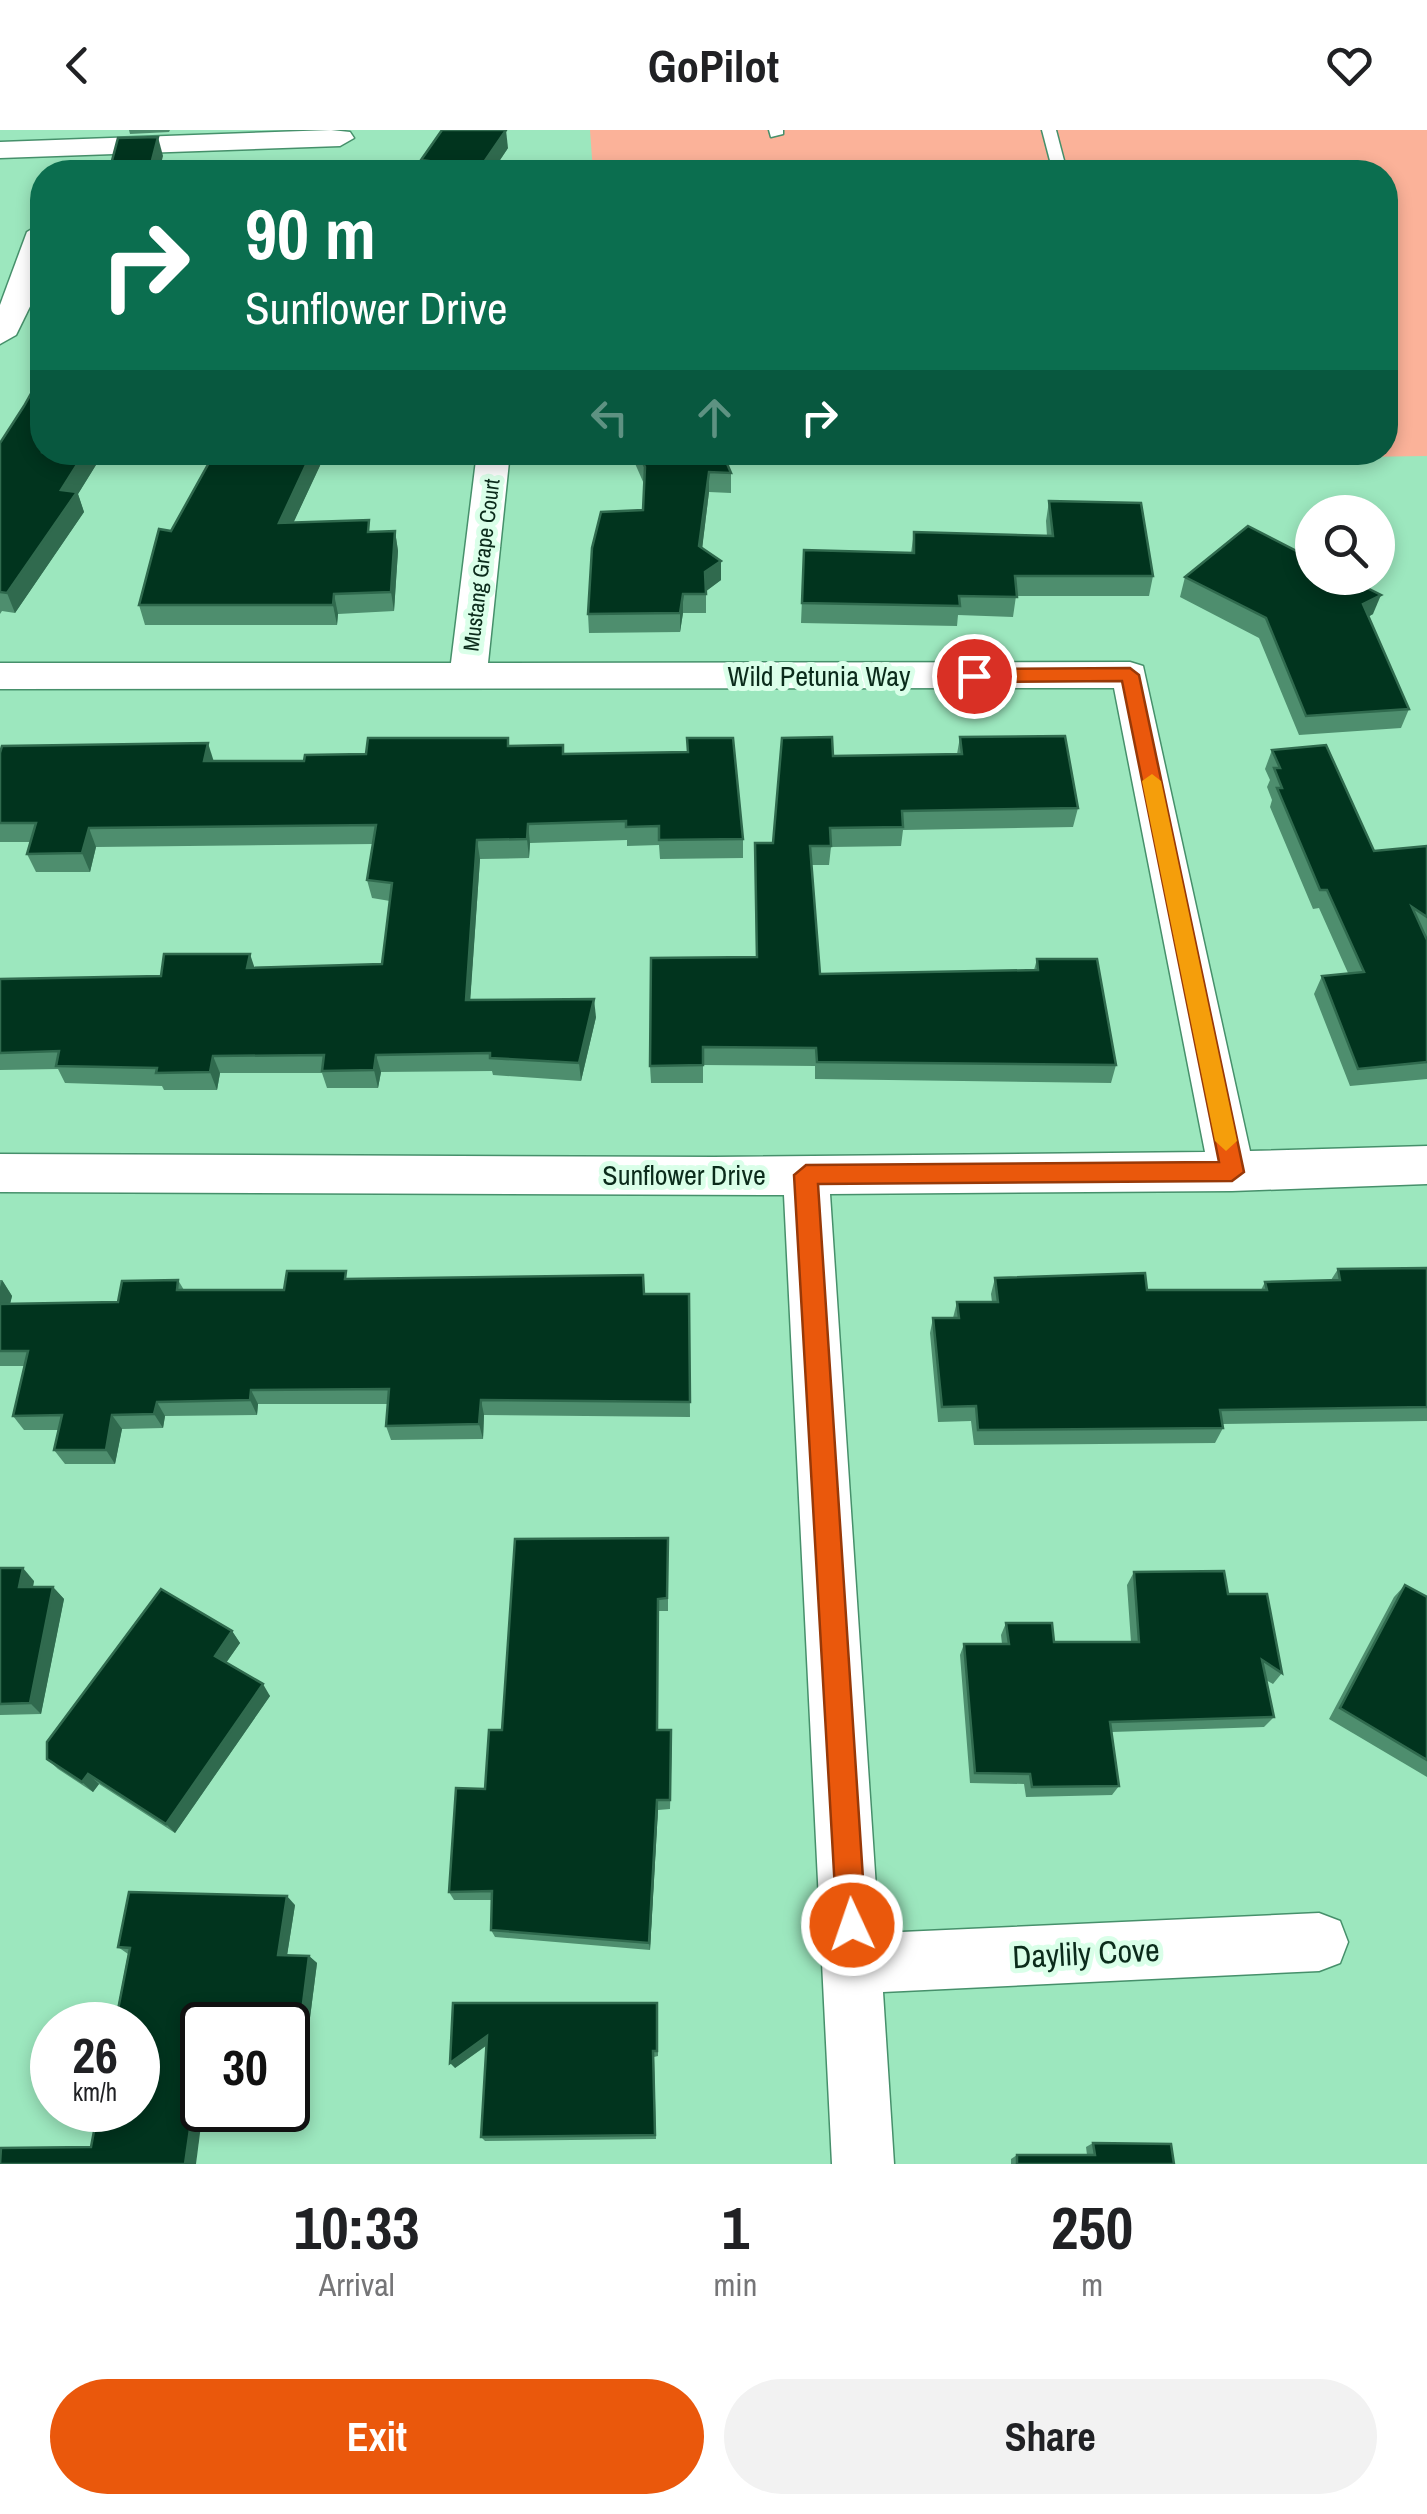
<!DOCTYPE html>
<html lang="en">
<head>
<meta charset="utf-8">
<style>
	:root { --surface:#fff; --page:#f2f2f2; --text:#202124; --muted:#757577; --accent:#ea580c }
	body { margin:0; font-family:"Archivo Narrow",sans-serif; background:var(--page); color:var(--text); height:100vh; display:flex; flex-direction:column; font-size:38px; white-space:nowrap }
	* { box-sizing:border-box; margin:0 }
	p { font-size:32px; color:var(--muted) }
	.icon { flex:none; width:55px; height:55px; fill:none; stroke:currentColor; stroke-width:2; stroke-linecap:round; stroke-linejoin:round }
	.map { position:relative; height:2034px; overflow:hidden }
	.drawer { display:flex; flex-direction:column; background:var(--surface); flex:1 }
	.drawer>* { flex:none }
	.guide { position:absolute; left:30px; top:30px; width:1368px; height:305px; border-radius:40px; box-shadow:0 5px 15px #0003; background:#0b6e4f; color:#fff; overflow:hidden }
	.fabs { position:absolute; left:1295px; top:365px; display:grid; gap:20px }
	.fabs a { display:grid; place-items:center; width:100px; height:100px; border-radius:50%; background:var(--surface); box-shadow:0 5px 15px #0003; font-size:50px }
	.speed { position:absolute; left:30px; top:1872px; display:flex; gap:20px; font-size:50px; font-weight:700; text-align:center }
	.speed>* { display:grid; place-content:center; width:130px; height:130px; border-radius:50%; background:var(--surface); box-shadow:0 5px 15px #0003; line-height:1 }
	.speed small { font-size:25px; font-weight:400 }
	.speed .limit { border:5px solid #111; border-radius:15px; background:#fff; color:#111 }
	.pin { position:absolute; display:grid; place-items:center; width:85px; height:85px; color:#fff; margin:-42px; border:5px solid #fff; border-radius:50%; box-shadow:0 2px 10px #0007 }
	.me { position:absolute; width:110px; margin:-55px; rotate:357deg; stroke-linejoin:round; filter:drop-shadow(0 0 8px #0008) }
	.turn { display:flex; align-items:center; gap:35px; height:210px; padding:0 50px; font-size:45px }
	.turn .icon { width:130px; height:130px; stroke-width:2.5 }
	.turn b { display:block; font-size:70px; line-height:85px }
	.lanes { display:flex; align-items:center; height:95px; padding:0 50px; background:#0003; justify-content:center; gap:50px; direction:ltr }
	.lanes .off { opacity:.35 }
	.eta { display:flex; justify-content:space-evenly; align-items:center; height:170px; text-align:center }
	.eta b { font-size:60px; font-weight:800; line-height:70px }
	.action { display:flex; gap:20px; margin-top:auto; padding:20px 50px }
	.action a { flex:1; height:115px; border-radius:60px; background:var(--accent); color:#fff; font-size:40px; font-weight:800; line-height:115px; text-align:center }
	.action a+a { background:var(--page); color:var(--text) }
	header { display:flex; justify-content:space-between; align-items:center; height:130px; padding:0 50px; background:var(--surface); font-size:45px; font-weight:800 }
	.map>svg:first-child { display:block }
	.green { fill:#fbb299 }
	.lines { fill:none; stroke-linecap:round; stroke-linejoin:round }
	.service-casing { stroke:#46906b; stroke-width:3 }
	.minor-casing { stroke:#46906b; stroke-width:3 }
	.service { fill:#fff; fill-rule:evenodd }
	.minor { fill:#fff; fill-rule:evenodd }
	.wall { fill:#4e8e6e }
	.shaded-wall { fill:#306a4e }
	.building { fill:#01341e; stroke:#306a4e; stroke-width:2.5 }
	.route { fill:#ea580c; stroke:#983908; stroke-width:2.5 }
	.slow { fill:#f59e0b }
	.labels { text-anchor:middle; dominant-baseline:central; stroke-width:10; stroke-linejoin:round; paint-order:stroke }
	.far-street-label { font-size:22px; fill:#0b2b1b; stroke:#daffe9 }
	.street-label { font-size:28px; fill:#0b2b1b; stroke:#daffe9 }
	.near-street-label { font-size:32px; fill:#0b2b1b; stroke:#daffe9 }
</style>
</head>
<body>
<header><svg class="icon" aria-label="back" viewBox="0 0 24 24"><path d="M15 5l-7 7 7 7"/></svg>GoPilot<svg class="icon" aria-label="heart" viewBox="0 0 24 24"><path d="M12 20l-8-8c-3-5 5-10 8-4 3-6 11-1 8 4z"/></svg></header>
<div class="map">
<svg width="1427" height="2034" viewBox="0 0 1427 2034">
	<rect width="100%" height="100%" fill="#9ce7be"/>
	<path class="green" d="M590,0H1427V326L788,335L787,323L1385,322V42H593Z"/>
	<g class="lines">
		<defs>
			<g id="service">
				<path d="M769,0H783V4L771,7Z"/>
				<path d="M1042,0H1056L1067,42H1053Z"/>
			</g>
			<g id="minor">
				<path d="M331,0L350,2L354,8L340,16L0,28V12Z"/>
				<path d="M42,93L41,154L16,205L0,214V175L27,102Z"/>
				<path d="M477,322H510L488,533L1130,532L1143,536L1250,1021L1427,1016V1054L1232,1061L830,1064L879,1803L1319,1783L1340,1791L1348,1812L1340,1833L1319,1841L883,1862L894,2034H832L784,1065L0,1062V1024L714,1027L1205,1022L1114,558L0,559V533H451Z"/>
			</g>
		</defs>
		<use href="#service" class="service-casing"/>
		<use href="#minor" class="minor-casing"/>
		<use href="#service" class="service"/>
		<use href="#minor" class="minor"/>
	</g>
	<g class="wall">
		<path d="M129,0H170L169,2L130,4Z"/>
		<path d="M508,18L492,42H423L421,30Z"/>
		<path d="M0,313L42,322H104L78,364L84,382L15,483L2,481L0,484Z"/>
		<path d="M215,322H358L354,331L324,327L293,393L371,402L395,401L398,421L394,481L338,484L337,495H145L139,475L171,401Z"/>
		<path d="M630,322H722L731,343V363L709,362L702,418L721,431V450L706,461V483H683L680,502L589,503L588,484L643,380L644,354Z"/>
		<path d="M1049,371L1153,446L1149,466H1016L1013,487L958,485L957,496L801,493L804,420L911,423L914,402L1047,406L1046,391Z"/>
		<path d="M1185,447L1373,484L1368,487L1409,579L1401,598L1299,605L1259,508L1180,467Z"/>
		<path d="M960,607L1078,678L1073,697L903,700L901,716L831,717L829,735H811L820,844L1034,840L1037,829L1116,935L1111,953L815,949V936L703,935V953H651L650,936L756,827L755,713H773L833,626L957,624Z"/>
		<path d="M508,608L509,616L563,615L564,624L743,709V728L660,729L659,715L627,716V710L530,713L529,728L480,729L470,870L596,887L581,951L493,945L492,941L381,942L378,958H327L322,943H220L217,960H164L162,956L65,953L58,939L0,940V849L161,846L254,837L382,834L390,771L372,768L367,750L373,714L96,717L90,742H36L27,724L30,712H0V623L214,631H304Z"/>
		<path d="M1272,620L1374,721L1427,716V949L1350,956L1314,864L1322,846L1348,843L1319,778L1313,779L1270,677L1272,670L1267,657L1270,650L1265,639Z"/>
		<path d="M1427,1138V1291L1223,1294V1298L1215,1313L974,1315L971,1291L938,1292L930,1203L933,1188H953L957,1172H992L991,1164L995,1148L1147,1160H1261L1265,1152L1331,1150L1338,1139Z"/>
		<path d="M349,1149L644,1164H689L690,1287L484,1285L483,1309L391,1310L386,1296L388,1274H258L257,1285L165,1286L163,1298L122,1299L115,1334H65L54,1320L59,1300H24L13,1286L24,1236H0V1150H2L12,1166L10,1174L118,1172L178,1150L184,1160H284Z"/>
		<path d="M668,1421V1481H658V1600L672,1610L670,1679L658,1680L650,1820L495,1807L491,1800L492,1770H454L449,1762L485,1659L502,1600Z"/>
		<path d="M0,1438L34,1451L33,1457H53L64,1469L41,1584L0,1585Z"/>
		<path d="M1134,1442L1228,1464L1282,1543L1273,1554L1266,1550L1274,1587L1264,1597L1112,1602L1119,1656L1112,1665L1026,1667L1024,1654L970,1653L960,1525L964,1514H1002L1001,1505L1006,1493L1054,1512H1131L1127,1455Z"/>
		<path d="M1405,1455L1427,1467V1647L1329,1589L1394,1467Z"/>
		<path d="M232,1501L240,1513L226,1533L270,1566L175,1703L99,1654L93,1662L58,1639L47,1629Z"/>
		<path d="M295,1775L287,1825L309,1826L317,1833L302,1950H288V1895H202V1980L91,2017L128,1824L118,1817Z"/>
		<path d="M453,1873L658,1879V1926L654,1927L656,2009L485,2011L481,2007L486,1916L455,1938Z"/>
		<path d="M1093,2013L1174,2034H1011V2029L1017,2025H1087L1086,2017Z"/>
	</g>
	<g class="shaded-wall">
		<path d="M506,0L508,18L492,42H481L480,38Z"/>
		<path d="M158,7L163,26L159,42H149Z"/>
		<path d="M85,322H104L78,364L84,382L15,483L7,463L61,360Z"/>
		<path d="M312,322H323L324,327L284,413L279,393Z"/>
		<path d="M709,342V362L700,436L699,416Z"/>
		<path d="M395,401L398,421L394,481L391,462Z"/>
		<path d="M721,431V450L705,462V442Z"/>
		<path d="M334,464L338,484L337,495L333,475Z"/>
		<path d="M683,464V483L680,502V483Z"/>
		<path d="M1381,465L1373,484L1355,494L1363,474Z"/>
		<path d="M208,613L214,632L204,631Z"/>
		<path d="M528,694L530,713L529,728L527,709Z"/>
		<path d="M89,698L96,717L90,742L82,723Z"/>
		<path d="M477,710L480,729L469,888L466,870Z"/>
		<path d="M250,824L256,842L247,838Z"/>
		<path d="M594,869L596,887L581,951L579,933Z"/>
		<path d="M376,925L381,942L378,958L374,940Z"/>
		<path d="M213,926L220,943L217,960L210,942Z"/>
		<path d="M2,1150L12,1166L6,1190L0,1182V1157Z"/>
		<path d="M251,1260L258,1274L257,1285L250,1270Z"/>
		<path d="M481,1270L484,1285L483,1309L479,1294Z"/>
		<path d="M157,1272L165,1286L163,1298L154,1284Z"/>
		<path d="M112,1285L122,1299L115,1334L106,1320Z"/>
		<path d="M23,1438L34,1451L30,1470L19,1457Z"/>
		<path d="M53,1457L64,1469L41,1584L30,1573Z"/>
		<path d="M232,1501L240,1513L223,1537L215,1526Z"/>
		<path d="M263,1554L270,1566L175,1703L166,1694Z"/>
		<path d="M88,1644L99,1654L93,1662L82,1652Z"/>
		<path d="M657,1670L658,1680L650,1820L649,1813Z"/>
		<path d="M287,1766L295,1775L286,1832L278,1825Z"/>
		<path d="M309,1826L317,1833L302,1950L294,1945Z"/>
		<path d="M487,1906L491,1912L455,1938L450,1933Z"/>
		<path d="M198,1943L202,1945L203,1980L196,2034H185Z"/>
	</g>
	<g class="building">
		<path d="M442,0H506L480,38L421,30Z"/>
		<path d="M158,7L149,42L180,41V42H109L118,8Z"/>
		<path d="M810,38L811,42H768V39Z"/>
		<rect x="635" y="41" width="46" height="1"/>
		<path d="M42,244V322H85L61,360L77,362L7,463L0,462V313L24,276Z"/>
		<path d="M215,322H312L279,393L369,390L368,402L395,401L391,462L334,464L333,475H139L159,399L171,401Z"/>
		<path d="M638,322H722L731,343L709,342L699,416L721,431L705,442L706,464H683L680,483L588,484L592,418L601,382L643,380L645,337Z"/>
		<path d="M1049,371L1141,373L1153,446H1015L1017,467L959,466L960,476L802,473L804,420L914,423V402L1053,406Z"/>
		<path d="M1248,396L1312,429V448H1347L1381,465L1363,474L1409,579L1306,586L1266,488L1185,447Z"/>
		<path d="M1065,606L1078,678L902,681L903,697L830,698L831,716H810L820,844L1038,840L1037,829H1097L1116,935L817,932L816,918L703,917V935L650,936L651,828L757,827L755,713H773L782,608L832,607L833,626L962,624L960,607Z"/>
		<path d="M368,608H508V616L563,615V624L688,622L687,608H733L743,709L659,710V696L626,697V691L528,694L527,709L477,710L466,870L594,869L579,933L490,928V923L376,925L374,940L322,941L324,925L213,926L210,942L156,943L157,938L56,936L59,921L0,923V849L161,846L164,824H250L247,838L382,834L392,753L367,750L376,695L89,698L82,723L27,724L36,693H0V623L2,616L208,613L204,631H304L305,625L366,624Z"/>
		<path d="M1326,615L1374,721L1427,716V787L1412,777L1427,810V932L1358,939L1322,846L1364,842L1327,760H1320L1277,658H1282L1274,638H1280L1272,620Z"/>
		<path d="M1427,1138V1277L1220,1280L1223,1298L978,1300L976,1276L942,1277L933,1188H959L957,1172H998L995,1148L1145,1143L1147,1160H1267L1265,1152L1340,1150L1338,1139Z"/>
		<path d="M287,1141H346L345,1149L643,1145L644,1164H689L690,1272L481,1270L479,1294L386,1296L389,1259L251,1260L250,1270L157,1272L154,1284L112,1285L106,1320H54L62,1285L13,1286L28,1221H0V1174L118,1172L122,1151L178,1150L177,1160H284Z"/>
		<path d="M668,1408L667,1468L658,1469L657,1600H671L670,1670H657L649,1813L491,1800L492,1761L449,1762L456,1658L485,1659L489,1600H502L515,1409Z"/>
		<path d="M0,1438H23L19,1457H53L30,1573L0,1574Z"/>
		<path d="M1224,1441L1228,1464H1267L1282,1543L1262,1530L1274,1587L1110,1592L1119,1656L1032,1657L1030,1644L975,1643L964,1514H1009L1006,1493H1052L1054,1512H1139L1134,1442Z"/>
		<path d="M1405,1455L1427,1467V1630L1340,1578Z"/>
		<path d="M161,1459L232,1501L215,1526L263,1554L166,1694L88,1644L82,1652L47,1629V1612Z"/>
		<path d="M129,1762L287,1766L278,1825L309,1826L294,1945H288V1895H202V1943H198L185,2034H0L1,2018L91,2017L98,1980H138V1895H115L130,1818L118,1817Z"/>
		<path d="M453,1873H657V1921H653L655,2005L481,2007L487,1906L450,1933Z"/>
		<path d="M1093,2013L1171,2014L1174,2034H1017V2025H1095Z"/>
	</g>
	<path class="route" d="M1130,538L1139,545L1244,1042L1232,1051L818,1054L866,1795L862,1806L852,1810L841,1806L837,1795L794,1045L806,1035L1219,1032L1122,551L974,552L965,546L974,539Z"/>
	<path class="slow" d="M1152,644L1161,651L1237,1011L1226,1021L1215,1011L1142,651Z"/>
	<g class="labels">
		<g class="far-street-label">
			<text transform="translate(481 435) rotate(-83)">Mustang Grape Court</text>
		</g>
		<g class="street-label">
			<text x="819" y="546">Wild Petunia Way</text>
			<text x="684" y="1045">Sunflower Drive</text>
		</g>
		<g class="near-street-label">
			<text transform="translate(1086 1823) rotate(-3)">Daylily Cove</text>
		</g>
	</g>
</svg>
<div class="fabs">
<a><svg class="icon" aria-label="search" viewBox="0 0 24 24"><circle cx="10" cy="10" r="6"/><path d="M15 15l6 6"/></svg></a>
</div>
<div class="speed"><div>26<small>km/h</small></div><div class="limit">30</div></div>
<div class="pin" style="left:974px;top:546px;background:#d93025"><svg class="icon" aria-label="arrive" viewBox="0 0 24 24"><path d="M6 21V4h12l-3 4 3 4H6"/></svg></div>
<svg class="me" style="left:852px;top:1795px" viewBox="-20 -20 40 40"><circle r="17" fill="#ea580c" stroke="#fff" stroke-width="3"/><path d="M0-11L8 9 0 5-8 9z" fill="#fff"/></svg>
<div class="guide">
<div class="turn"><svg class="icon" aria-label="right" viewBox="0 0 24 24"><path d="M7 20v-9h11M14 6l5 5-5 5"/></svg><div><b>90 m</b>Sunflower Drive</div></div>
<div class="lanes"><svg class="icon off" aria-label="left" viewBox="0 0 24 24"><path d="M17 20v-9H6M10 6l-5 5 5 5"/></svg><svg class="icon off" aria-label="ahead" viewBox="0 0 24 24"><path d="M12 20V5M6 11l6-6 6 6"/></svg><svg class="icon" aria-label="right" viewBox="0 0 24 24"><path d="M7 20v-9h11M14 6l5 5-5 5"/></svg></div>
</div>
</div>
<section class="drawer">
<div class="eta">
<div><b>10:33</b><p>Arrival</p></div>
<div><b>1</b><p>min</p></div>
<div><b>250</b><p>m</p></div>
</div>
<div class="action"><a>Exit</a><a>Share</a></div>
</section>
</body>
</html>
